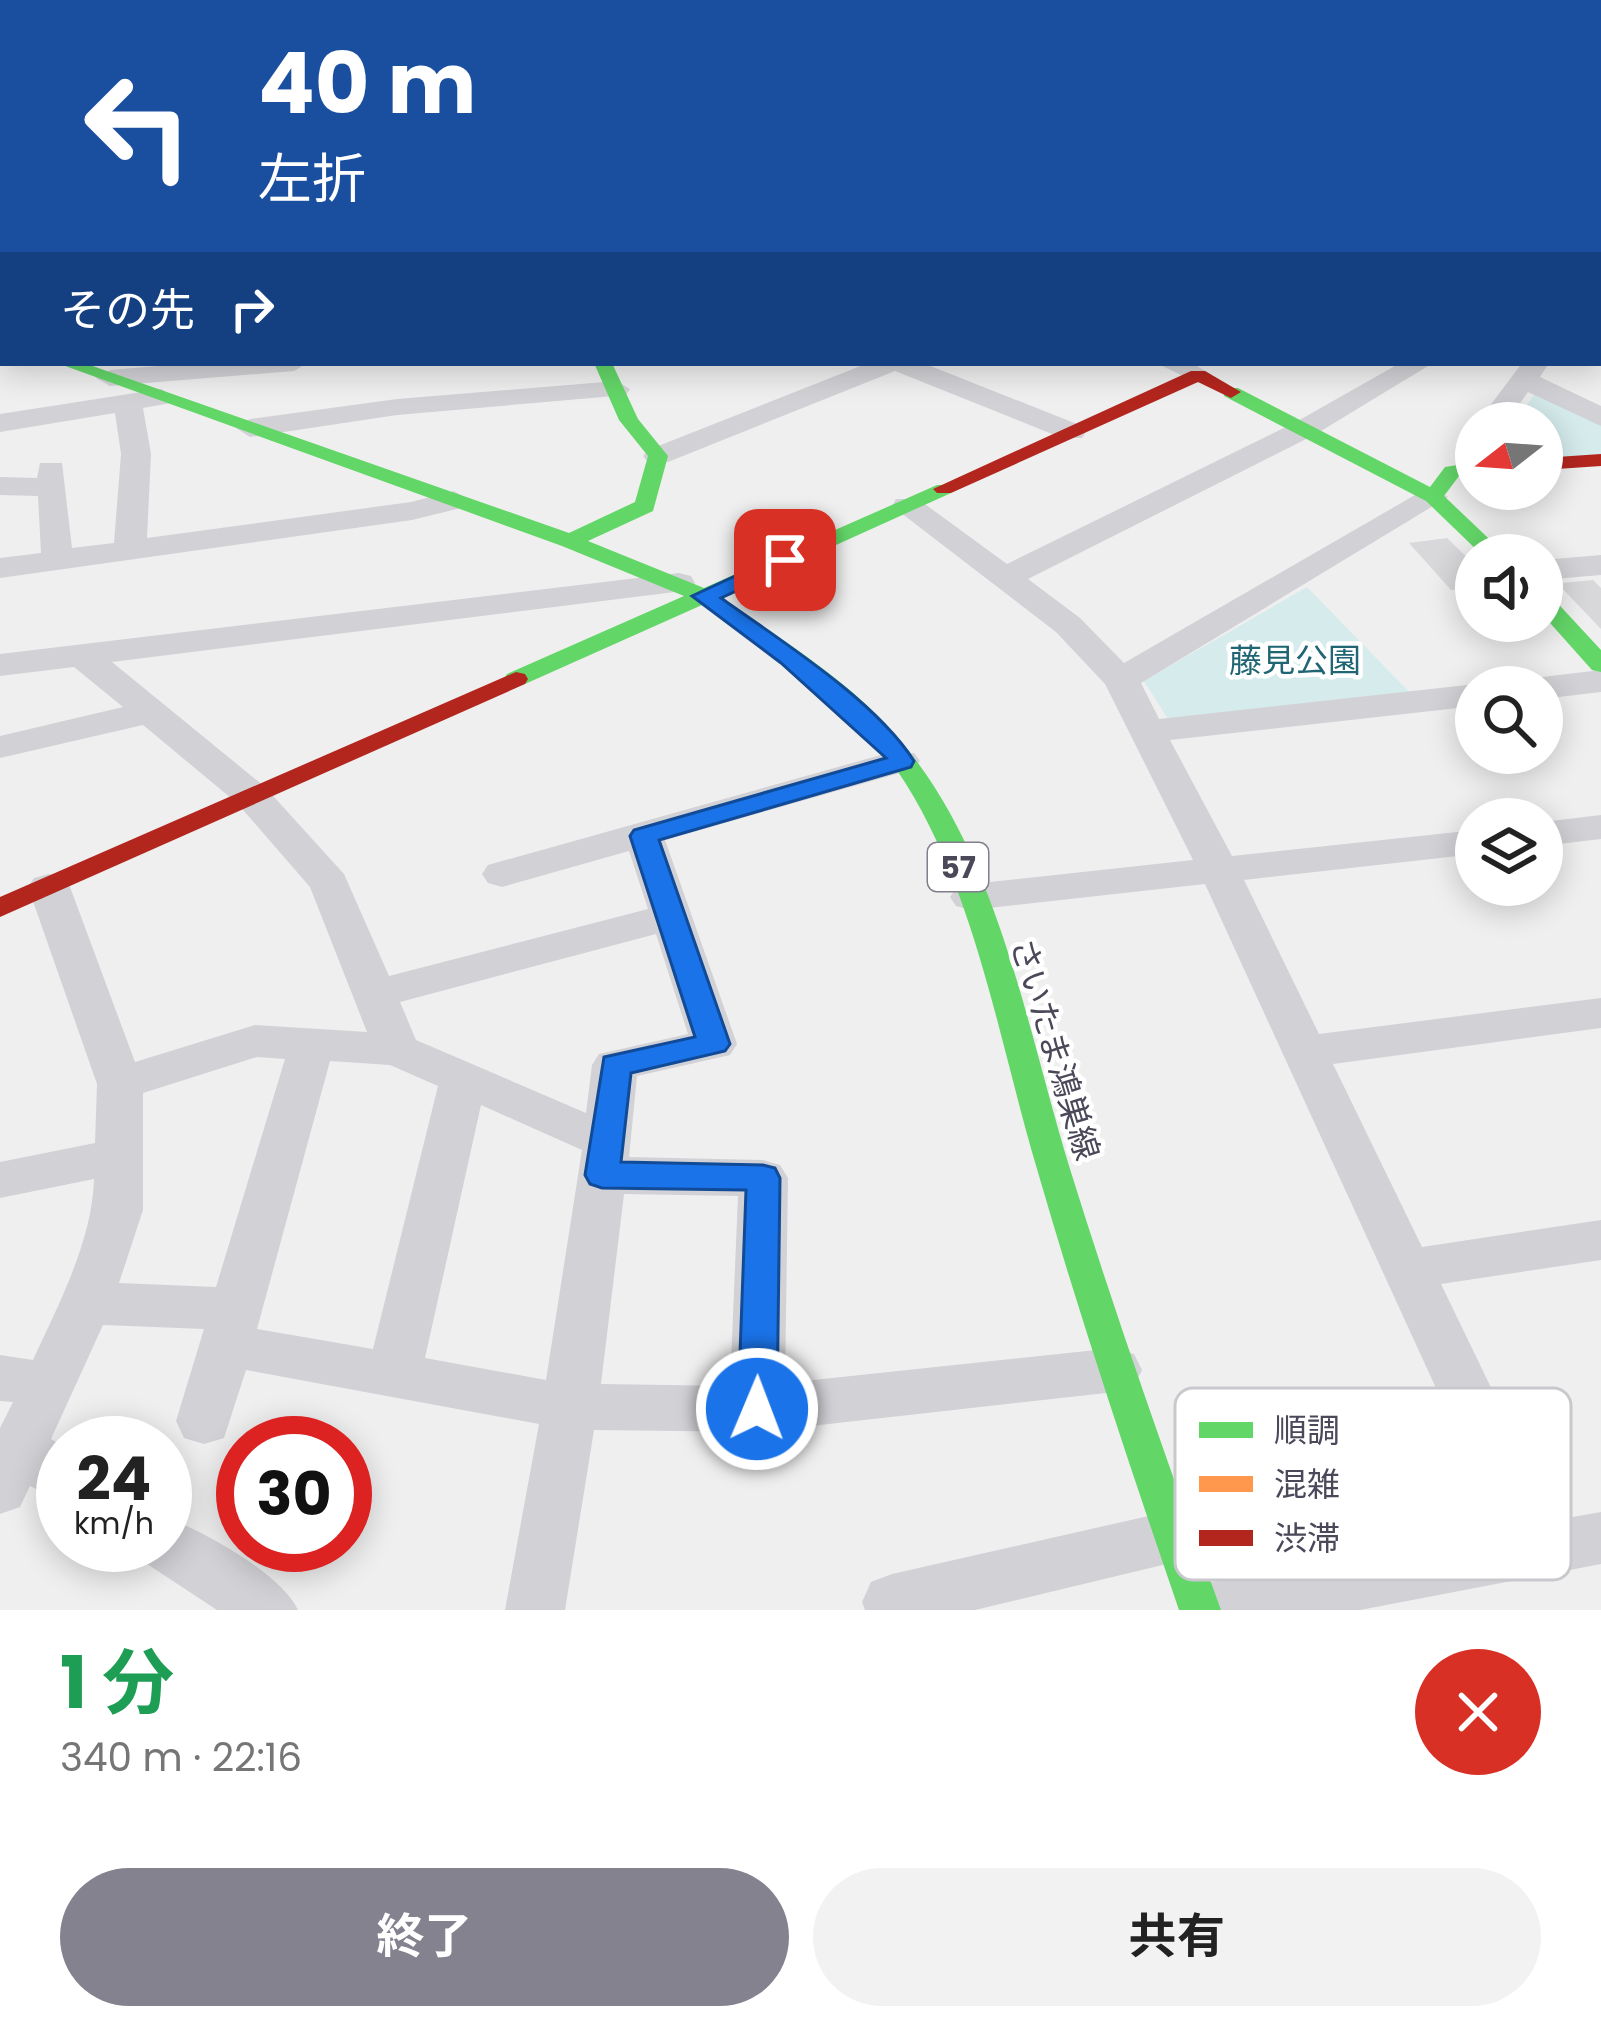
<!DOCTYPE html>
<html lang="ja">
<head>
<meta charset="utf-8">
<style>
	:root { --surface:#fff; --page:#f2f2f2; --text:#222; --muted:#767676; --accent:#84828e }
	body { margin:0; font-family:Poppins,"Noto Sans JP",sans-serif; background:var(--page); color:var(--text); height:100vh; display:flex; flex-direction:column; font-size:45px; white-space:nowrap }
	* { box-sizing:border-box; margin:0 }
	p { font-size:39px; color:var(--muted) }
	.icon { flex:none; width:66px; height:66px; fill:none; stroke:currentColor; stroke-width:2; stroke-linecap:round; stroke-linejoin:round }
	.map { position:relative; height:1610px; overflow:hidden }
	.drawer { display:flex; flex-direction:column; background:var(--surface); flex:1 }
	.drawer>* { flex:none }
	.banner { position:absolute; left:0px; top:0px; width:1602px; height:366px; box-shadow:0 6px 30px #0003; background:#1a4fa0; color:#fff; overflow:hidden }
	.needle { width:78px; rotate:253deg }
	.buttons { position:absolute; left:1455px; top:402px; display:grid; gap:24px }
	.buttons a { display:grid; place-items:center; width:108px; height:108px; border-radius:50%; background:var(--surface); box-shadow:0 6px 30px #0003; font-size:60px }
	.speed { position:absolute; left:36px; top:1416px; display:flex; gap:24px; font-size:60px; font-weight:700; text-align:center }
	.speed>* { display:grid; place-content:center; width:156px; height:156px; border-radius:50%; background:var(--surface); box-shadow:0 6px 30px #0003; line-height:1 }
	.speed small { font-size:30px; font-weight:400 }
	.speed .limit { border:18px solid #d22; background:#fff; color:#111 }
	.pin { position:absolute; display:grid; place-items:center; width:102px; height:102px; color:#fff; margin:-51px; border-radius:24px; box-shadow:0 6px 18px #0006 }
	.me { position:absolute; width:132px; margin:-66px; rotate:1deg; stroke-linejoin:round; filter:drop-shadow(0 0 9px #0008) }
	.turn { display:flex; align-items:center; gap:42px; height:252px; padding:0 60px; font-size:54px }
	.turn .icon { width:156px; height:156px; stroke-width:2.5 }
	.turn b { display:block; font-size:84px; line-height:102px }
	.then { display:flex; align-items:center; height:114px; padding:0 60px; background:#0003; gap:24px; font-size:45px }
	.round { display:grid; place-items:center; flex:none; width:126px; height:126px; border-radius:63px; background:var(--page) }
	.overview { display:flex; align-items:center; justify-content:space-between; height:204px; padding:0 60px }
	h1 { font-size:72px; font-weight:700; line-height:90px; color:#1e9e55 }
	.cta { display:flex; gap:24px; margin-top:auto; padding:24px 60px }
	.cta a { flex:1; height:138px; border-radius:72px; background:var(--accent); color:#fff; font-size:48px; font-weight:700; line-height:138px; text-align:center }
	.cta a+a { background:var(--page); color:var(--text) }
	.map>svg:first-child { display:block }
	.green { fill:#d5ebec }
	.building { fill:#d8d8db }
	.lines { fill:none; stroke-linecap:round; stroke-linejoin:round }
	.street { fill:#d2d2d6; fill-rule:evenodd }
	.fast { fill:#63d668; fill-rule:evenodd }
	.slow { fill:#ff974d; fill-rule:evenodd }
	.jam { fill:#b3261e; fill-rule:evenodd }
	.route { fill:#1a73e8; stroke:#114b97; stroke-width:3 }
	.labels { text-anchor:middle; dominant-baseline:central; stroke-width:9; stroke-linejoin:round; paint-order:stroke }
	.shield { fill:#fff; stroke:#807f8b; stroke-width:3 }
	.shield-label { font-size:30px; font-weight:bold; fill:#4a4859 }
	.park-label { font-size:33px; fill:#1f6573; stroke:#fff }
	.street-label { font-size:33px; fill:#4a4859; stroke:#fff }
	.key { fill:#fff; stroke:#c9c8cd; stroke-width:3 }
	.key-label { font-size:33px; fill:#4a4859 }
</style>
</head>
<body>
<div class="map">
<svg width="1601" height="1610" viewBox="0 0 1601 1610">
	<rect width="100%" height="100%" fill="#efefef"/>
	<g class="green">
		<path d="M1535,393L1601,424V458L1542,462V423H1515Z"/>
		<path d="M1307,587L1416,699L1180,738L1144,681Z"/>
	</g>
	<g class="building">
		<path d="M1447,538L1476,566V588L1451,590L1409,543Z"/>
		<path d="M1593,580L1601,588V629L1561,587L1551,584Z"/>
	</g>
	<g class="lines">
		<g class="street">
			<path d="M0,0H17L0,6Z"/>
			<path d="M63,0H91L94,3H66Z"/>
			<path d="M315,0H343L346,3H318Z"/>
			<path d="M393,0H416L390,3Z"/>
			<path d="M485,0H508L482,3Z"/>
			<path d="M522,0H553L556,3H525Z"/>
			<path d="M890,0H908L888,3Z"/>
			<path d="M1063,0H1081L1062,3Z"/>
			<path d="M1153,0H1171L1151,3Z"/>
			<path d="M1298,0H1319L1295,3Z"/>
			<path d="M1369,0H1404L1407,3H1372Z"/>
			<path d="M1436,0H1470L1473,3H1439Z"/>
			<path d="M1599,10H1601L1599,21Z"/>
			<path d="M3,99V111L0,112V100Z"/>
			<path d="M3,169V183L0,184V170Z"/>
			<rect x="1599" y="234" width="2" height="14"/>
			<path d="M3,243V257L0,258V244Z"/>
			<path d="M3,301V317L0,318V302Z"/>
			<rect x="1599" y="332" width="2" height="16"/>
			<path d="M194,363H307L294,371L110,386L96,378L110,370Z"/>
			<path d="M868,363H923L1082,426L1086,432L1082,438H1062L895,371L668,462H648L643,456L648,450Z"/>
			<path d="M1156,363H1192L1212,375L1198,383Z"/>
			<path d="M1400,363H1433L1316,434L1028,579L1080,618L1124,663L1422,491L1433,488L1448,497L1141,683L1159,719L1476,684L1487,687H1476V706L1170,740L1232,856L1476,830V854L1244,880L1319,1034L1601,998V1028L1333,1064L1422,1247L1601,1220V1260L1441,1284L1555,1520L1601,1512V1564L1360,1610H1182L1190,1590L1212,1582L1501,1530L1205,884L971,910L956,906L950,897L956,888L971,884L1193,860L1105,684L1056,632L892,506L896,499H918L1007,564L1296,422Z"/>
			<path d="M1522,363H1549L1540,377L1601,406V426L1528,392L1506,423H1477Z"/>
			<path d="M616,381L630,389L626,395L397,415L250,437L236,428L250,419L397,399Z"/>
			<path d="M161,389L175,397L171,403L143,408L151,454L147,538L411,502L454,491L469,500L465,507L412,520L0,578V558L41,553L38,496L0,495V477L37,478L40,463H62L72,548L114,543L121,454L115,413L0,432V414Z"/>
			<path d="M1601,555V575L1542,580V560Z"/>
			<path d="M679,573L691,576L695,583L691,590L112,662L265,787L344,874L389,976L648,909L629,851L502,887L488,883L482,874L488,865L888,753H914L920,761L914,769L665,840L737,1044L730,1055L637,1076L629,1157L763,1160L780,1165L788,1178L785,1383L1115,1348L1134,1354L1142,1370L1134,1386L1115,1392L757,1432L594,1430L565,1610H505L539,1424L246,1370L224,1438L204,1444L184,1438L176,1421L204,1329L103,1325L51,1439L63,1446V1502L30,1486L20,1507L0,1514V1428L13,1402L0,1401V1355L33,1360C59,1303 92,1242 94,1179L0,1198V1162L95,1143L97,1084L28,887L34,878L49,874L64,878L70,887L135,1062L255,1025L367,1032L310,887L237,803L143,725L0,758V736L123,707L74,667L0,676V654ZM656,934L688,1034L599,1054L592,1065L586,1113L416,1040L400,1002ZM257,1057L285,1059L216,1287L119,1283L143,1210V1093ZM330,1061L390,1065L438,1086L373,1349L257,1329ZM481,1105L582,1150L546,1380L425,1358ZM624,1194L738,1196L730,1386L601,1384Z"/>
			<path d="M1601,670V692L1542,699V687H1525L1542,677Z"/>
			<path d="M1601,815V839L1542,846V822Z"/>
			<path d="M1175,1510L1196,1517L1204,1536L1196,1555L1175,1562L975,1610H865L862,1602L871,1582L892,1574Z"/>
			<path d="M165,1517C202,1530 283,1575 298,1610H217L144,1562L136,1545H165Z"/>
		</g>
		<g class="fast">
			<rect x="1599" y="58" width="2" height="8"/>
			<rect x="0" y="335" width="3" height="11"/>
			<path d="M57,363H84L569,533L635,502L648,456L619,420L594,363H612L638,419L668,456L653,511L588,541L704,588L937,485H951V493L721,597C781,640 851,681 899,739C999,856 1026,1026 1070,1169C1116,1317 1168,1464 1221,1610H1179C1129,1464 1080,1318 1037,1169C999,1042 977,898 906,784C858,707 774,657 702,605L525,684H507L504,679L507,674L684,596L562,546Z"/>
			<path d="M1224,388H1238L1430,487L1445,467L1476,462V474L1459,476L1444,496L1506,555H1482L1426,501L1224,396Z"/>
			<path d="M1542,593L1550,595L1601,650V672L1592,670L1542,614Z"/>
		</g>
		<path class="slow" d="M1203,0H1233L1237,3H1207Z"/>
		<g class="jam">
			<path d="M660,0H673L658,3Z"/>
			<path d="M1191,371H1205L1241,392L1231,398L1198,382L951,493H937L933,489Z"/>
			<path d="M1601,454V466L1542,470V458Z"/>
			<path d="M516,672L525,674L528,679L525,684L0,917V897Z"/>
		</g>
	</g>
	<path class="route" d="M785,553L793,555V565L721,598C781,641 875,700 914,761L911,767L659,840L730,1044L725,1051L631,1073L621,1162L763,1165L775,1168L780,1178L777,1409L771,1421L757,1426L743,1421L738,1409L746,1190L602,1188L590,1184L585,1175L604,1057L695,1037L630,836L634,830L886,758L781,663L692,596Z"/>
	<g class="labels">
		<rect class="shield" x="928" y="843" width="60" height="48" rx="9"/>
		<g class="shield-label">
			<text x="958" y="867">57</text>
		</g>
		<g class="park-label">
			<text x="1295" y="660">藤見公園</text>
		</g>
		<g class="street-label">
			<text transform="translate(1055 1049) rotate(73)">さいたま鴻巣線</text>
		</g>
	</g>
	<rect x="1175" y="1388" width="396" height="192" rx="18" class="key"/>
	<rect x="1199" y="1422" width="54" height="16" fill="#63d668"/>
	<rect x="1199" y="1476" width="54" height="16" fill="#ff974d"/>
	<rect x="1199" y="1530" width="54" height="16" fill="#b3261e"/>
	<g class="key-label">
		<text x="1274" y="1442">順調</text>
		<text x="1274" y="1496">混雑</text>
		<text x="1274" y="1550">渋滞</text>
	</g>
</svg>
<div class="buttons">
<a><svg class="needle" viewBox="-14 -14 28 28"><path d="M0-13l5 13h-10z" fill="#e53935"/><path d="M0 13l5-13h-10z" fill="#767676"/></svg></a>
<a><svg class="icon" aria-label="sound" viewBox="0 0 24 24"><path d="M4 9h4l5-4v14l-5-4H4zM17 9q2 3 0 6"/></svg></a>
<a><svg class="icon" aria-label="search" viewBox="0 0 24 24"><circle cx="10" cy="10" r="6"/><path d="M15 15l6 6"/></svg></a>
<a><svg class="icon" aria-label="layers" viewBox="0 0 24 24"><path d="M12 4l9 5-9 5-9-5zM3 14l9 5 9-5"/></svg></a>
</div>
<div class="speed"><div>24<small>km/h</small></div><div class="limit">30</div></div>
<div class="pin" style="left:785px;top:560px;background:#d93025"><svg class="icon" aria-label="arrive" viewBox="0 0 24 24"><path d="M6 21V4h12l-3 4 3 4H6"/></svg></div>
<svg class="me" style="left:757px;top:1409px" viewBox="-20 -20 40 40"><circle r="17" fill="#1a73e8" stroke="#fff" stroke-width="3"/><path d="M0-11L8 9 0 5-8 9z" fill="#fff"/></svg>
<div class="banner">
<div class="turn"><svg class="icon" aria-label="left" viewBox="0 0 24 24"><path d="M17 20v-9H6M10 6l-5 5 5 5"/></svg><div><b>40 m</b>左折</div></div>
<div class="then">その先<svg class="icon" aria-label="right" viewBox="0 0 24 24"><path d="M7 20v-9h11M14 6l5 5-5 5"/></svg></div>
</div>
</div>
<section class="drawer">
<div class="overview"><div><h1>1 分</h1><p>340 m · 22:16</p></div><a class="round" style="background:#d93025;color:#fff"><svg class="icon" aria-label="close" viewBox="0 0 24 24"><path d="M6 6l12 12M18 6L6 18"/></svg></a></div>
<div class="cta"><a>終了</a><a>共有</a></div>
</section>
</body>
</html>
